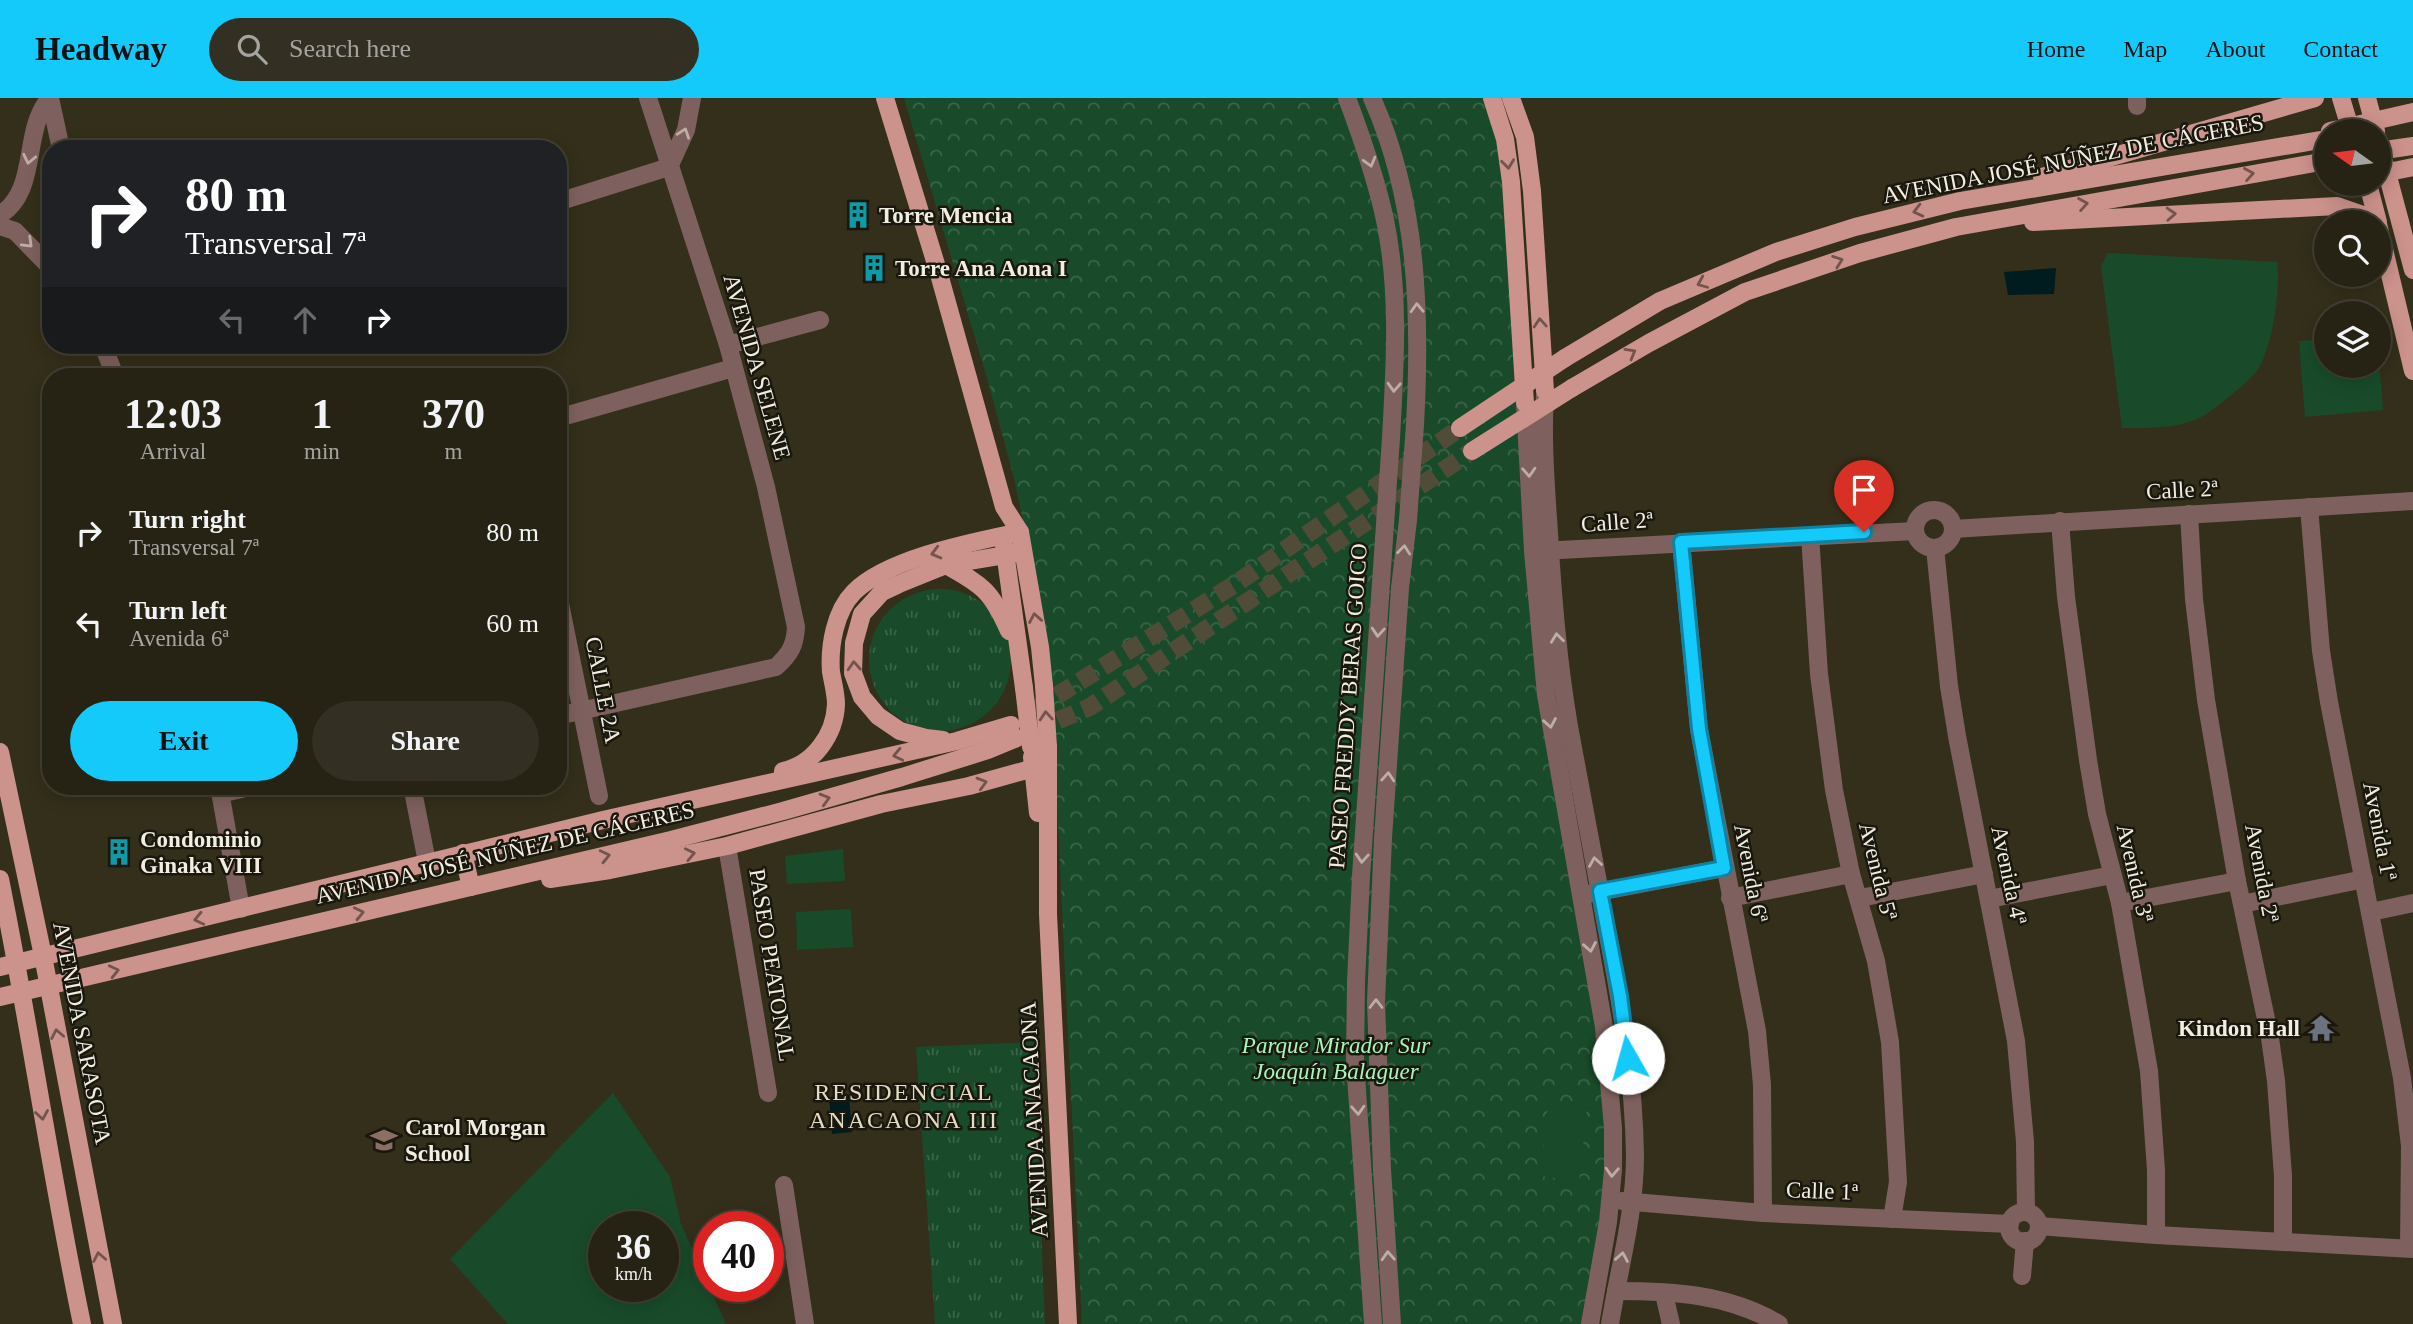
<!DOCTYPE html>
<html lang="en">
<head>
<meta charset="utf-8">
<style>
	:root { --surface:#272314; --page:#332f22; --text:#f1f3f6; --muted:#a4a4a0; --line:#434034; --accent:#14cafb }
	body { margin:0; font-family:"Times New Roman",serif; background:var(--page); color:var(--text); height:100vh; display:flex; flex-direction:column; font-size:26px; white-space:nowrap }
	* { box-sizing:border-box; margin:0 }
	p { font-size:23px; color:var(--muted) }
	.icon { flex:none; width:38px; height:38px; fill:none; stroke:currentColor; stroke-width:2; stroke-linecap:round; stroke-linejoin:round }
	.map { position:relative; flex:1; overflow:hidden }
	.side { position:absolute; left:42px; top:270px; width:525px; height:427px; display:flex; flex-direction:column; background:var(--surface); border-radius:28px; box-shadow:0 4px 18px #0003,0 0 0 2px var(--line) }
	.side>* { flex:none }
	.banner { position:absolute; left:42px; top:42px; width:525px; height:214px; border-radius:28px; box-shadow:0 4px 18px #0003,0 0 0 2px var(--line); background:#202124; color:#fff; overflow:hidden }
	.needle { width:46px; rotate:284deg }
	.tools { position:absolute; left:2314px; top:21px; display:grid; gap:14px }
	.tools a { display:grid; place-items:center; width:77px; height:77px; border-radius:50%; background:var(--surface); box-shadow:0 4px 18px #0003,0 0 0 2px var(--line); font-size:35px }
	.speed { position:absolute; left:588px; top:1113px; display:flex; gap:14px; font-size:35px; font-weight:700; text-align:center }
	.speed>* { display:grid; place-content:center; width:91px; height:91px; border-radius:50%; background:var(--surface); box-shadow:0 4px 18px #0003,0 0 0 2px var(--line); line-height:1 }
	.speed small { font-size:18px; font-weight:400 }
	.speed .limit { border:10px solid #d22; background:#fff; color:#111 }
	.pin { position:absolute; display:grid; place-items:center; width:60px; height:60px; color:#fff; margin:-72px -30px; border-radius:50% 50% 50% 0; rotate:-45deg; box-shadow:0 0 7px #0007 }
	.pin .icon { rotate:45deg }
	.me { position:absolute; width:77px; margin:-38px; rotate:353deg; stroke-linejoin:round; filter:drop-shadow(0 0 5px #0008) }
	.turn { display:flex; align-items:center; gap:24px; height:147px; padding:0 28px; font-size:32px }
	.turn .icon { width:91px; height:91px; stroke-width:2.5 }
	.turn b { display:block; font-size:49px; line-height:60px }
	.lanes { display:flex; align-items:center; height:66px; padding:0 28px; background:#0003; justify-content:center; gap:35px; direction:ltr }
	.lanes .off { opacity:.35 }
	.eta { display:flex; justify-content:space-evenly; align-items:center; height:119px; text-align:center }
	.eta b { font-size:42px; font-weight:600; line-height:49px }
	.cta { display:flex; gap:14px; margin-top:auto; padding:14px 28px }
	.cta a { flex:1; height:80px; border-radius:42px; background:var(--accent); color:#111; font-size:28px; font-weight:600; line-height:80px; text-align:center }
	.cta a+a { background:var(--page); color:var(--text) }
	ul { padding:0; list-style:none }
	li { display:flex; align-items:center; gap:21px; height:91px; padding:0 28px }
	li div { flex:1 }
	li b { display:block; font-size:26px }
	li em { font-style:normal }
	header { display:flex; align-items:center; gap:42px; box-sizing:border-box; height:98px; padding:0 35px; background:var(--accent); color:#111 }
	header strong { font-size:33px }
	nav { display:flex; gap:38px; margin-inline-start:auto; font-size:24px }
	.search { width:490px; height:63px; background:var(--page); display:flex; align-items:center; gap:18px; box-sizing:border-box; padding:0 24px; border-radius:38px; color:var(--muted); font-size:26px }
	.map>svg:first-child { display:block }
	.grass { fill:url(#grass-tufts) }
	.park { fill:url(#park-crowns) }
	.garden { fill:#194b2a; fill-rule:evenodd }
	.water { fill:#011c1e }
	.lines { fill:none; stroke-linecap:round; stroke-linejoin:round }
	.major-tunnel { stroke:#504c38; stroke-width:18; stroke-dasharray:18 9; stroke-linecap:butt }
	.minor { stroke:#7e615e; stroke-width:18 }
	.major { stroke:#cc928c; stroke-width:18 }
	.minor-bridge { stroke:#7e615e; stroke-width:18 }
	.major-bridge { stroke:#cc928c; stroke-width:18 }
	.oneway { stroke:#bdafa6 }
	.oneway2 { stroke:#72544d }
	.route-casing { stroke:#0d83a3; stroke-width:18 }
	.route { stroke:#14cafb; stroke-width:12 }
	.labels { text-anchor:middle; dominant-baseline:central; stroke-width:5; stroke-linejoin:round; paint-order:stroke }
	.street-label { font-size:23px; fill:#f1eee1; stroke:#19170e }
	.poi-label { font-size:23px; font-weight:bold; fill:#f1eee1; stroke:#19170e; text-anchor:start }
	.park-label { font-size:23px; font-style:italic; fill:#a6f7bb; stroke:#19170e }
	.neighbourhood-label { font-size:24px; letter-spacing:2px; fill:#e3dcc2; stroke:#19170e }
</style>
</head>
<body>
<header>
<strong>Headway</strong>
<div class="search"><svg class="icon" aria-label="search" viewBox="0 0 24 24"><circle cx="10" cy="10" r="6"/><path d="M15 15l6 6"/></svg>Search here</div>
<nav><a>Home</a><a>Map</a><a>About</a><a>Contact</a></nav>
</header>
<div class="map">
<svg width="2413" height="1226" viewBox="0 0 2413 1226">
	<defs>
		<pattern id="grass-tufts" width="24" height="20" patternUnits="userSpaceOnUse" patternTransform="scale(1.75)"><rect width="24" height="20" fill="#194b2a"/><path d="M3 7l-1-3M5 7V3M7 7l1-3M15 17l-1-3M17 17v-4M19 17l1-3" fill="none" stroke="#3b6549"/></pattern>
		<pattern id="park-crowns" width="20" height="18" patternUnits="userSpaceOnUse" patternTransform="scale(1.75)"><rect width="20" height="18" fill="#194b2a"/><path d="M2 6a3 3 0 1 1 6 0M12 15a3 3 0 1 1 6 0" fill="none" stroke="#3b6549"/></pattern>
	</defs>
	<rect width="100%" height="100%" fill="#342f1a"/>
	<g class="grass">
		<circle cx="940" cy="562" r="71"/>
		<path d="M1033,944L1045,1226H935L916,949Z"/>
	</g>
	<path class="park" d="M904,0H1484L1494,26L1503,85L1526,453L1596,909L1609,1063L1587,1226H1082L1051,580L1027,442L1014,380L987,280Z"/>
	<g class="garden">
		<path d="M2108,155L2277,164C2281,190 2272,254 2256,274C2247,285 2210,316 2197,321C2175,331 2146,330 2122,330L2101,168Z"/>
		<path d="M2326,241V268H2378V252L2383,312L2305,319L2299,243Z"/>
		<path d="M843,751L845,783L787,786L785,758Z"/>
		<path d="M851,811L853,849L797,852L796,814Z"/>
		<path d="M613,995L670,1079L681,1126L726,1226H508L450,1161ZM604,1129H663V1188H604Z"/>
		<path d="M1548,1007L1587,1011L1579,1083L1540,1078Z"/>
	</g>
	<g class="water">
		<path d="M2056,170L2054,196L2008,197L2004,174Z"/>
		<path d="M849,998L852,1034L832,1036L829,999Z"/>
	</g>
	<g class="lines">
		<g class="major-tunnel">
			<path d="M1034,612L1237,485L1460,330"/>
			<path d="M1033,633L1090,609L1472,353"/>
		</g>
		<g class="minor">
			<path d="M50,0L61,51"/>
			<path d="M1347,0C1362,40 1376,80 1385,122C1400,194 1395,268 1391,340"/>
			<path d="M1372,0C1418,103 1421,216 1415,327"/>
			<path d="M2137,0V8"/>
			<path d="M669,69L686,32L692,0"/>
			<path d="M558,104L669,69"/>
			<path d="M0,117C40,91 21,33 50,0"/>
			<path d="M0,128L15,133L51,170"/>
			<path d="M103,247L115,278"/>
			<path d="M728,247L820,222"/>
			<path d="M1545,297C1542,343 1546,389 1549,435C1553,507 1559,579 1573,650C1584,709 1595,768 1606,827C1621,904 1634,981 1635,1058C1635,1114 1619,1171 1610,1226"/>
			<path d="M1525,305L1533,453L1546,597L1604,929L1613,1030V1072L1608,1124L1590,1226"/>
			<path d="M558,320L733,270"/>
			<path d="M2309,409L2321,553L2329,604L2402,980L2410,1048L2409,1150"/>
			<circle cx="1934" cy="431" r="19"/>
			<path d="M2189,416L2194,501L2206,602L2237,783L2270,940L2276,983L2283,1078V1143"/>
			<path d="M2060,423L2066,499L2088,662L2097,716L2120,805L2149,973L2156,1072V1137"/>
			<path d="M1953,431L2413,403"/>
			<path d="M1810,437L1819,576L1834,692L1851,776L1876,863L1890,944L1898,1084L1892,1121"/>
			<path d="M1681,444L1699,631L1757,933L1762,987L1763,1115"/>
			<path d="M1935,450L1949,588L1957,638L2016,943L2025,1044L2026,1114"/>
			<path d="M1541,453L1915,433"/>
			<path d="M558,496L599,698"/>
			<path d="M558,618L776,569C790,556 795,548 796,529L766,389L728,247L648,0"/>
			<path d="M219,688L241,811"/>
			<path d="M412,688L427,764"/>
			<path d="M220,696L254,688"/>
			<path d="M727,748L768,995"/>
			<path d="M1588,796L1724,770"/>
			<path d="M1730,800L1851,776"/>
			<path d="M1860,800L1984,776"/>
			<path d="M1989,801L2112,777"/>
			<path d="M2120,805L2237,783"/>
			<path d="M2242,806L2364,781"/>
			<path d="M2371,814L2413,805"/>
			<path d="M784,1087L805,1226"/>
			<path d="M1622,1103L1763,1115L2010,1126"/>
			<circle cx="2024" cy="1129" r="15"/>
			<path d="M2039,1128L2156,1137L2413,1151"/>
			<path d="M2022,1178L2025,1143"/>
			<path d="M1616,1193C1674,1193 1728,1196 1779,1226"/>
			<path d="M1664,1196L1671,1226"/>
			<path d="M1373,1226L1355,963L1356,884L1361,778L1384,441"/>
			<path d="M1392,1226L1382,1071L1376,904L1383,740L1400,490L1408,422"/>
		</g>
		<g class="major">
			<path d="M885,0L939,176L1004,409L1020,434L1040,549L1044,588"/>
			<path d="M1492,0L1505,41L1511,84L1525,305"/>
			<path d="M1511,0L1525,39L1532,93L1545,293"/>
			<path d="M2341,0L2351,33"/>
			<path d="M2367,0L2376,33"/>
			<path d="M2378,41L2413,172"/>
			<path d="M2379,76L2413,69"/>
			<path d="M2042,79L2315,0"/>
			<path d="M2368,86L2378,124"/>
			<path d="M2033,124L2337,108L2363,117L2374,124"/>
			<path d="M2378,126L2413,273"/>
			<path d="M1565,260L1660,203L1776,154L1855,129L1960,103L2326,41"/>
			<path d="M1572,290L1649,245L1745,194L1860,155L1956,129L2326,63"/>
			<path d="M1004,447L1024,590"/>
			<path d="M946,467C983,487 992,494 1009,533"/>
			<path d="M943,642L926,640L900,633L878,618L862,599L853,575L854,545L862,516L882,494L899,486L946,467L1023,454"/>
			<path d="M1048,649V816L1068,1226"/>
			<path d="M0,654L43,858L113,1226"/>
			<path d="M1032,659L1038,715"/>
			<path d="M783,673C813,667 835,637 836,606C836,596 833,585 831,574C829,548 835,513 854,494C888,460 973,444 1020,434"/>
			<path d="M463,755L471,789"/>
			<path d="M0,781C30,929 51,1078 82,1226"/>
			<path d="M550,781L610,772L727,748L881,706L969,688L1034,670L1048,653"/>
			<path d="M0,869L603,722L957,643L1011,627"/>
			<path d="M0,899L671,742L783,713L902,679L988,652L1017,640"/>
		</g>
		<g class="minor-bridge">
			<path d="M1408,422L1415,327"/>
			<path d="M1384,441L1391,340"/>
		</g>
		<g class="major-bridge">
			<path d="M2330,33L2413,14"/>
			<path d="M2378,53L2413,48"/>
			<path d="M1460,330L1565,260"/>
			<path d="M1472,353L1572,290"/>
			<path d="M1044,588L1048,649"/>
			<path d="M1024,590L1031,649"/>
		</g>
	</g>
	<defs><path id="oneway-chevron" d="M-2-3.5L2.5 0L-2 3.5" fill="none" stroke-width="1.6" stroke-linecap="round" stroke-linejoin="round" transform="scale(1.75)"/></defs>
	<g class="oneway">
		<use href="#oneway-chevron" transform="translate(684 35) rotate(-71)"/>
		<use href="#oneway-chevron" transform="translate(29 61) rotate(102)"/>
		<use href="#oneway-chevron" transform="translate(1370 64) rotate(74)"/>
		<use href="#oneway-chevron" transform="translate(28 145) rotate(44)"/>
		<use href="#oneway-chevron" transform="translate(1417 210) rotate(-92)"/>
		<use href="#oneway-chevron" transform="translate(1394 289) rotate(93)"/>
		<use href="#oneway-chevron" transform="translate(1529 374) rotate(87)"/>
		<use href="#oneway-chevron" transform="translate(1404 452) rotate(-84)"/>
		<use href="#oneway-chevron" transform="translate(1378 534) rotate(94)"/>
		<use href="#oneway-chevron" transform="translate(1557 540) rotate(-97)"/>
		<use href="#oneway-chevron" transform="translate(1550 625) rotate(80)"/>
		<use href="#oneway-chevron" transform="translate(1388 679) rotate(-86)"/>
		<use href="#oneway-chevron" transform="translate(1362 760) rotate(94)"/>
		<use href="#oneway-chevron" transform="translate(1595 764) rotate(-99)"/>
		<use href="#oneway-chevron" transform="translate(1590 849) rotate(80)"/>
		<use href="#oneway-chevron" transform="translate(1376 906) rotate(-90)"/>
		<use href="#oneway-chevron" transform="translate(1358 1012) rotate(87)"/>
		<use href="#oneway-chevron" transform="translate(1612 1074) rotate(93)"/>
		<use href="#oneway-chevron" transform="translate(1388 1158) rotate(-93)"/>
		<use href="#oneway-chevron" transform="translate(1622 1159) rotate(-80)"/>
	</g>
	<g class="oneway2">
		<use href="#oneway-chevron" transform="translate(1508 66) rotate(83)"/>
		<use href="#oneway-chevron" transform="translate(2249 76) rotate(-10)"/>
		<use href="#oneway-chevron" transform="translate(2083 106) rotate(-10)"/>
		<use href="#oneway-chevron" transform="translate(1918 113) rotate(166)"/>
		<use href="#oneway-chevron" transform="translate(2171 116) rotate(-3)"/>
		<use href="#oneway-chevron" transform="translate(1838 163) rotate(-20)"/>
		<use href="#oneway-chevron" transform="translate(1702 185) rotate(157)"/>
		<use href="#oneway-chevron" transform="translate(1540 225) rotate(-94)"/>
		<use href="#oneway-chevron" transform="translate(1631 255) rotate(-30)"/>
		<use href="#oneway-chevron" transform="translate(936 455) rotate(165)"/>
		<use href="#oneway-chevron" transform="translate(1035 520) rotate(-100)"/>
		<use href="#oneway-chevron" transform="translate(854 568) rotate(-93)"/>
		<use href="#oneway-chevron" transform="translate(1046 618) rotate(-94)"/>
		<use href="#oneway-chevron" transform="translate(898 657) rotate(167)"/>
		<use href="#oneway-chevron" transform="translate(982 685) rotate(-16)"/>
		<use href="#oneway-chevron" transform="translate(825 701) rotate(-16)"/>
		<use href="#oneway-chevron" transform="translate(690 756) rotate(-12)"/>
		<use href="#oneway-chevron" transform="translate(605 758) rotate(-13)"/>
		<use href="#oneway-chevron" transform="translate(359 815) rotate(-13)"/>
		<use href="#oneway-chevron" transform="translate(199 821) rotate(167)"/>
		<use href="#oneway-chevron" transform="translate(114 873) rotate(-13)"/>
		<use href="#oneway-chevron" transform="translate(57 936) rotate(-101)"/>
		<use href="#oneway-chevron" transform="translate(42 1017) rotate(81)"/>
		<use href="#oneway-chevron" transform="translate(99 1159) rotate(-101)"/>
	</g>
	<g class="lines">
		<defs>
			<path id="route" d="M1628,960L1620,898L1600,793L1724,770L1699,631L1681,444L1864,434"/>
		</defs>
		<use href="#route" class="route-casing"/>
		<use href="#route" class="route"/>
	</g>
	<defs>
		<symbol id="building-bare" viewBox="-9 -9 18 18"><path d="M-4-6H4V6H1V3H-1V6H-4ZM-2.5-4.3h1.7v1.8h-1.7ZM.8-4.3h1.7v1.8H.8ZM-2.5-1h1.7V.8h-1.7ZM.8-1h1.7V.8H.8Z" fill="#0f9aa8" stroke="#19170e" stroke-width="2.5" paint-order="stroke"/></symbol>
		<symbol id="temple-bare" viewBox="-9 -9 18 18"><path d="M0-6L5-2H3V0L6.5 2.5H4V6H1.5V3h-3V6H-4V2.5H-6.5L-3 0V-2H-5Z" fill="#6b7280" stroke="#19170e" stroke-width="2.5" paint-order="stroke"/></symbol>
		<symbol id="school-bare" viewBox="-9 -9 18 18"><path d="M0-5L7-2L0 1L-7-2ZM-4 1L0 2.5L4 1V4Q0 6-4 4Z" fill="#8d6e63" stroke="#19170e" stroke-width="2.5" paint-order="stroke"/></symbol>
	</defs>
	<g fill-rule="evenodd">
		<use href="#building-bare" x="839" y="98" width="38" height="38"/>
		<use href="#building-bare" x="855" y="151" width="38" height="38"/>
		<use href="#building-bare" x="100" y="735" width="38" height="38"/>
		<use href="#temple-bare" x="2302" y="911" width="38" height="38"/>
		<use href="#school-bare" x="365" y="1023" width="38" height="38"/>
	</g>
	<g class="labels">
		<g class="street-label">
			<text transform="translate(2073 61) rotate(-11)">AVENIDA JOSÉ NÚÑEZ DE CÁCERES</text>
			<text transform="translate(757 269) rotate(74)">AVENIDA SELENE</text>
			<text transform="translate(2182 392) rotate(-3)">Calle 2ª</text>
			<text transform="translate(1617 424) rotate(-4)">Calle 2ª</text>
			<text transform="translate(603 592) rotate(79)">CALLE 2A</text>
			<text transform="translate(1348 608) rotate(-86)">PASEO FREDDY BERAS GOICO</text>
			<text transform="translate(2380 733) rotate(79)">Avenida 1ª</text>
			<text transform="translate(505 755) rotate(-13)">AVENIDA JOSÉ NÚÑEZ DE CÁCERES</text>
			<text transform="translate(1878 773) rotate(76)">Avenida 5ª</text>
			<text transform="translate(1751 775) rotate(79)">Avenida 6ª</text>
			<text transform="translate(2135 775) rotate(77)">Avenida 3ª</text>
			<text transform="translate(2262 775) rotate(79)">Avenida 2ª</text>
			<text transform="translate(2009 777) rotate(78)">Avenida 4ª</text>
			<text transform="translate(772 867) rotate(81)">PASEO PEATONAL</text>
			<text transform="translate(82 935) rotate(79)">AVENIDA SARASOTA</text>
			<text transform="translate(1034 1022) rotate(-93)">AVENIDA ANACAONA</text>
			<text transform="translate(1822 1093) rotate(2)">Calle 1ª</text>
		</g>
		<g class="poi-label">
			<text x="879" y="117">Torre Mencia</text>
			<text x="895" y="170">Torre Ana Aona I</text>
			<text x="140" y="741">Condominio<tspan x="140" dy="26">Ginaka VIII</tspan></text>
			<text x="2300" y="930" text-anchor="end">Kindon Hall</text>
			<text x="405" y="1029">Carol Morgan<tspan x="405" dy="26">School</tspan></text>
		</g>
		<g class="park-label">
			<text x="1336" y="947">Parque Mirador Sur<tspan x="1336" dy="26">Joaquín Balaguer</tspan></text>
		</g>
		<g class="neighbourhood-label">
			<text x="904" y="994">RESIDENCIAL<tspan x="904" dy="28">ANACAONA III</tspan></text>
		</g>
	</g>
</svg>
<div class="tools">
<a><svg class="needle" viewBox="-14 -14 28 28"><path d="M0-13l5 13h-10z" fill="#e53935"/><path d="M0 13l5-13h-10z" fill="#a4a4a0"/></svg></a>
<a><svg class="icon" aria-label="search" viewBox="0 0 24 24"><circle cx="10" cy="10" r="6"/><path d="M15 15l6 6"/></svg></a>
<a><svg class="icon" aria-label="layers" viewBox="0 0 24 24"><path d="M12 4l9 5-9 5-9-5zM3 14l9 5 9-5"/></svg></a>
</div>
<div class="speed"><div>36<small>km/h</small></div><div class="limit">40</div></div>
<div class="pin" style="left:1864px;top:434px;background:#d93025"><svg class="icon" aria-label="arrive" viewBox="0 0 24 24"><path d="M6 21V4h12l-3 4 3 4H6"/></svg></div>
<svg class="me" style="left:1628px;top:960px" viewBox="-20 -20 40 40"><circle r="19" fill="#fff"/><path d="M0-13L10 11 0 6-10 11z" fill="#14cafb"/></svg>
<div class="banner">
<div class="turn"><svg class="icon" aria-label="right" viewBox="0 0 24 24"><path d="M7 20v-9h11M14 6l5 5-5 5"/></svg><div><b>80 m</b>Transversal 7ª</div></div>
<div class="lanes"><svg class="icon off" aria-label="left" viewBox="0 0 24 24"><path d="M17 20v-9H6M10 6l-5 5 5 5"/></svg><svg class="icon off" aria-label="ahead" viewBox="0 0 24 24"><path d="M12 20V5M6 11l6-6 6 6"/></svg><svg class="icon" aria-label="right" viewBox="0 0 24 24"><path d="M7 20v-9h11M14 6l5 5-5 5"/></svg></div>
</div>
<section class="side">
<div class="eta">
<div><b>12:03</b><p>Arrival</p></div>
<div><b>1</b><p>min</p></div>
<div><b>370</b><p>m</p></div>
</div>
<ul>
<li><svg class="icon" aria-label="right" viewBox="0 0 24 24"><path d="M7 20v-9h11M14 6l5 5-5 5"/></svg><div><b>Turn right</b><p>Transversal 7ª</p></div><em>80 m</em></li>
<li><svg class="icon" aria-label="left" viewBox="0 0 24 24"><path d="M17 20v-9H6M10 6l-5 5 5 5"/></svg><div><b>Turn left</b><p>Avenida 6ª</p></div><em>60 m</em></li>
</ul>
<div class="cta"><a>Exit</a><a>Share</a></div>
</section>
</div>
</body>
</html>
